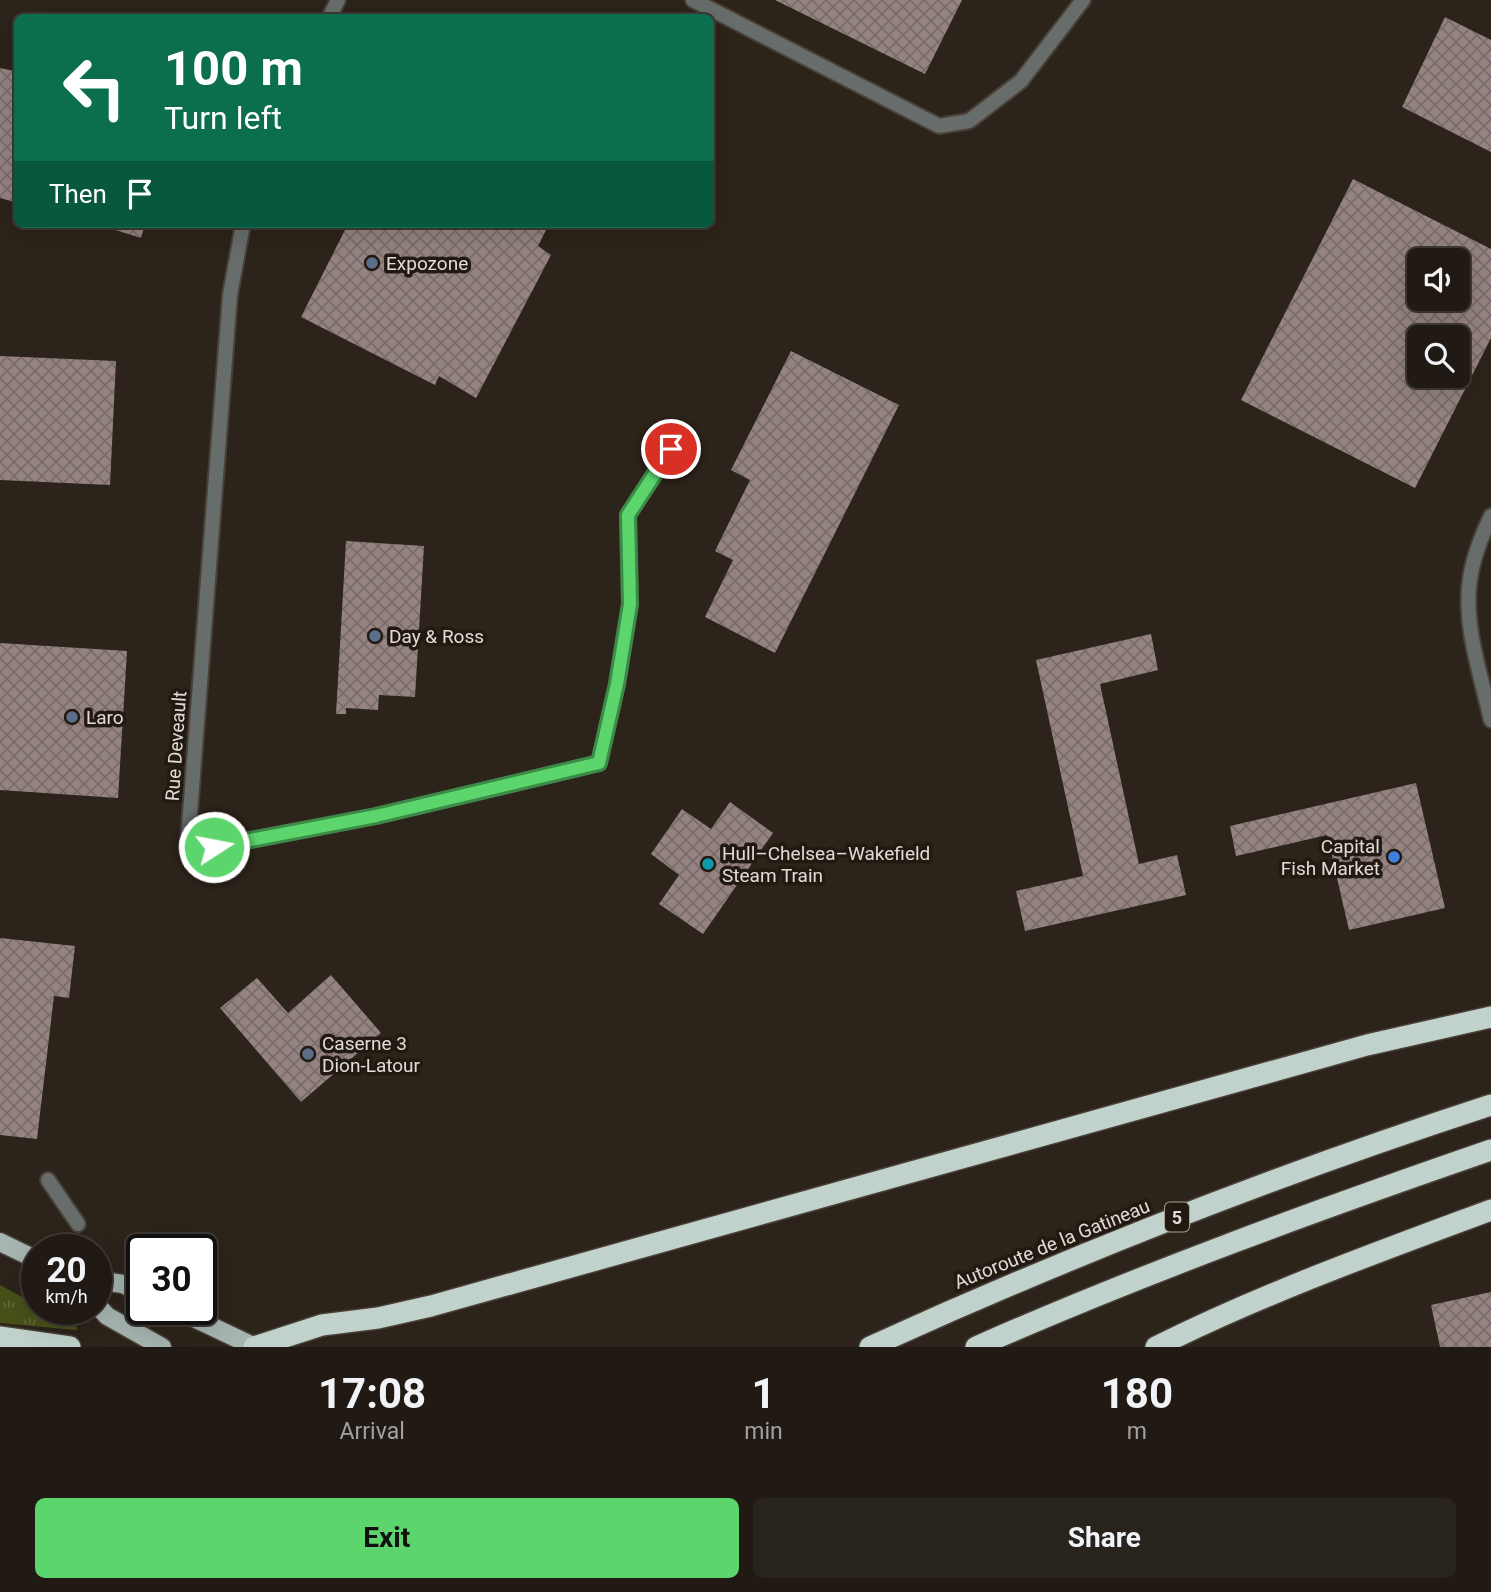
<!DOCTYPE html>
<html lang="en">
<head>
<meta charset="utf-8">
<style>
	:root { --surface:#211a14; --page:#29231d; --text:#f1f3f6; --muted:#a2a1a0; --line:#3e3834; --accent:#5cd56d }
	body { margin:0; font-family:Roboto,sans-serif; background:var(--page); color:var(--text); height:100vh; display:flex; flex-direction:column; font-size:26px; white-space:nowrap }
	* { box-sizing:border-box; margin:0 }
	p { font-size:23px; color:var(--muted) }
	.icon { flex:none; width:38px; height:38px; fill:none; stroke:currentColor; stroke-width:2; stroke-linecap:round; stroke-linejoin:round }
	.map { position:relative; height:1347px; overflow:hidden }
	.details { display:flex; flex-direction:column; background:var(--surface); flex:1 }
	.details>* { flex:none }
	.guide { position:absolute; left:14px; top:14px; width:700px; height:214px; border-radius:10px; box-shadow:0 7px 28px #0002,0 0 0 2px var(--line); background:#0b6e4f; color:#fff; overflow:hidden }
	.tools { position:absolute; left:1407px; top:248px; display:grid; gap:14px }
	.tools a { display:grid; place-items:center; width:63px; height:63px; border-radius:10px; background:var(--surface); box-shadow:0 7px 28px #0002,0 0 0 2px var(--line); font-size:35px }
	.speed { position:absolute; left:21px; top:1234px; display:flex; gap:14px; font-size:35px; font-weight:700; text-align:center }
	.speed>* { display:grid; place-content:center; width:91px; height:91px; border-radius:50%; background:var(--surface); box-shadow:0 7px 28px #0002,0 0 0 2px var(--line); line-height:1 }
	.speed small { font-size:18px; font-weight:400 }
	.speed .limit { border:4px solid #111; border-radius:10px; background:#fff; color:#111 }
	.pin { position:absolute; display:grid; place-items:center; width:60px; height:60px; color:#fff; margin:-30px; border:4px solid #fff; border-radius:50%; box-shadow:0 2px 7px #0007 }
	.me { position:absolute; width:77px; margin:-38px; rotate:79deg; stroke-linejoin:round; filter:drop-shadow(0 0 5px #0008) }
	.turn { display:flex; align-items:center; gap:24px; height:147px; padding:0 35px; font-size:32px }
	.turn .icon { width:91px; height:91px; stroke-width:2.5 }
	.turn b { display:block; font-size:49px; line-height:60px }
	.then { display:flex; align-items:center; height:66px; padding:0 35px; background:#0003; gap:14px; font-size:26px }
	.eta { display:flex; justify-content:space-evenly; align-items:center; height:119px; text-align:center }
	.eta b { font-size:42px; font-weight:700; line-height:49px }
	.action { display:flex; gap:14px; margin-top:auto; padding:14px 35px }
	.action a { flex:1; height:80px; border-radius:10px; background:var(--accent); color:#111; font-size:28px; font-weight:700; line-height:80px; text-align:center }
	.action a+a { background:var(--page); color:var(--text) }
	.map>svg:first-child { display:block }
	.grass { fill:url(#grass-tufts) }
	.building { fill:url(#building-cross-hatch); fill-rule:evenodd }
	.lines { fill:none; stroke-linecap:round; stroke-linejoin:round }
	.lane-casing { stroke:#494038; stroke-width:18 }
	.street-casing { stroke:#494038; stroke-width:18 }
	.primary-casing { stroke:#494038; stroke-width:21 }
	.highway-casing { stroke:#494038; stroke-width:24 }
	.lane { stroke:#666d6a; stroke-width:14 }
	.street { stroke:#666d6a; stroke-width:14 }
	.primary { stroke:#a6b5b0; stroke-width:18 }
	.highway { stroke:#c0d2cb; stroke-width:21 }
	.route-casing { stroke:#3c8a47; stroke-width:18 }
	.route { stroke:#5cd56d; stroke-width:12 }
	.service-dot { fill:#5c6f8a; stroke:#221a11; stroke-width:2.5 }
	.shop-dot { fill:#3f7fe0; stroke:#221a11; stroke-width:2.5 }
	.culture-dot { fill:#0f9aa8; stroke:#221a11; stroke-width:2.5 }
	.labels { text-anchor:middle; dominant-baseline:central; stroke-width:7; stroke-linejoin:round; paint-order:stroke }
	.shield { fill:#221a11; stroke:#a7a19a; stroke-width:2 }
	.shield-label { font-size:18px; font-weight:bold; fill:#e0dbd5 }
	.poi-label { font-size:19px; fill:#e0dbd5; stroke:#221a11; text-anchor:start }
	.street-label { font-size:19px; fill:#e0dbd5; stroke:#221a11 }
</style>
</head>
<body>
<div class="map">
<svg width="1491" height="1347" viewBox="0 0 1491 1347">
	<defs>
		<pattern id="grass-tufts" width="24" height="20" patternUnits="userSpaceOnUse" patternTransform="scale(1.75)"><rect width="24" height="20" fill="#475019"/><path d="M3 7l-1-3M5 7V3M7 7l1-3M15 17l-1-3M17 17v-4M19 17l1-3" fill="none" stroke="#61693a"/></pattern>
		<pattern id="building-cross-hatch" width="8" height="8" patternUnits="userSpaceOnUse" patternTransform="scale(1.75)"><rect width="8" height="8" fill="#948380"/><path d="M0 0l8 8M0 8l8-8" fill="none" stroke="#786c6a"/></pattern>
	</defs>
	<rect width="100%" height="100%" fill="#2c231a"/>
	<path class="grass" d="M0,1285L37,1305V1309H44L76,1326L77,1330L0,1323Z"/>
	<g class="building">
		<path d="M775,0H962L925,74Z"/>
		<path d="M1445,17L1491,40V152L1402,107Z"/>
		<path d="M0,68L18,72V203L0,198Z"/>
		<path d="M1353,179L1491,249V338L1415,488L1241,400ZM1419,261H1458V299H1419ZM1419,338H1458V376H1419Z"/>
		<path d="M96,224H145L141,238Z"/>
		<path d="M348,224H549L538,246L551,255L476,398L439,376L435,385L301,317Z"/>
		<path d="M791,351L899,405L775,653L705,617L733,560L715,551L750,480L731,470Z"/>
		<path d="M0,356L116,361L110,485L0,480Z"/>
		<path d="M346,541L424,546L415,697L379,695L378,710L346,708V714H336Z"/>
		<path d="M1151,634L1158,670L1100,684L1139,864L1177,855L1186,895L1025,931L1016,891L1083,876L1036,660Z"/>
		<path d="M0,643L127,651L118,798L0,790Z"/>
		<path d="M1416,783L1445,908L1349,930L1327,835L1236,856L1230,826Z"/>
		<path d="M730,802L773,833L703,934L659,904L679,875L651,854L682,809L711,829Z"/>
		<path d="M0,938L75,946L69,998L54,996L37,1139L0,1135Z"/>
		<path d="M331,975L381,1033L301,1102L220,1008L257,978L288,1013Z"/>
		<path d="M1491,1292V1347H1440L1431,1305Z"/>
	</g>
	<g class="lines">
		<defs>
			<g id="lane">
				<path d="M693,0L939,126L969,121L1021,81L1083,0"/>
				<path d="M599,763L617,684L630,604L628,515L671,449"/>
				<path d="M48,1180L78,1224"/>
			</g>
			<g id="street">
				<path d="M329,18L338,0"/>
				<path d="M243,224L230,295L187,852L376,816L599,763"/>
				<path d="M1491,516C1482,535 1473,557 1470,579C1463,625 1481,675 1491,720"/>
			</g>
			<g id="primary">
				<path d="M0,1242L37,1260"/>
				<path d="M96,1280L123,1284L142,1293"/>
				<path d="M96,1304L107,1316L162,1347"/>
				<path d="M175,1309L255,1347"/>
			</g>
			<g id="highway">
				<path d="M0,1337L70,1347"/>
				<path d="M254,1347L322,1325L378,1318L431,1306L1367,1045L1491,1017"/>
				<path d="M870,1347C1072,1255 1279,1174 1491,1105"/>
				<path d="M976,1347C1144,1273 1317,1210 1491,1150"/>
				<path d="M1156,1347C1264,1293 1378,1252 1491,1210"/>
			</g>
		</defs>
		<use href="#lane" class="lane-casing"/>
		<use href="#street" class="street-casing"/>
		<use href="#primary" class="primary-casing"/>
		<use href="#highway" class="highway-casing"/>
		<use href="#lane" class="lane"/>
		<use href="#street" class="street"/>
		<use href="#primary" class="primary"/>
		<use href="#highway" class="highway"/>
	</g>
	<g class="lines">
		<defs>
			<path id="route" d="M214,847L376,816L599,763L617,684L630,604L628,515L671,449"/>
		</defs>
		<use href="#route" class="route-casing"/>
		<use href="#route" class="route"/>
	</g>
	<g class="service-dot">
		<circle cx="372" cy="263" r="7"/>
		<circle cx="375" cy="636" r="7"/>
		<circle cx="72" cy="717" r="7"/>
		<circle cx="308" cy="1054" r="7"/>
	</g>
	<circle class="shop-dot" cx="1394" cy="857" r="7"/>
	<circle class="culture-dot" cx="708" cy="864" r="7"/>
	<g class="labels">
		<rect class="shield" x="1165" y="1202.5" width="24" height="29" rx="5"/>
		<g class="shield-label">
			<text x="1177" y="1217">5</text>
		</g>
		<g class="poi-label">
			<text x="386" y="263">Expozone</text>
			<text x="389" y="636">Day &amp; Ross</text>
			<text x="86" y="717">Laro</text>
			<text x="1380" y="846" text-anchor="end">Capital<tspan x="1380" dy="22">Fish Market</tspan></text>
			<text x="722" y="853">Hull–Chelsea–Wakefield<tspan x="722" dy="22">Steam Train</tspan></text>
			<text x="322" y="1043">Caserne 3<tspan x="322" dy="22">Dion-Latour</tspan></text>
		</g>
		<g class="street-label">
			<text transform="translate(176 746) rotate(-86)">Rue Deveault</text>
			<text transform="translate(1052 1244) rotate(-22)">Autoroute de la Gatineau</text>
		</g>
	</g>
</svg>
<div class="tools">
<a><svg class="icon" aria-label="sound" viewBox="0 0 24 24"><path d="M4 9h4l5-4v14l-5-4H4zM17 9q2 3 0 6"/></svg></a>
<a><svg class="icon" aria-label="search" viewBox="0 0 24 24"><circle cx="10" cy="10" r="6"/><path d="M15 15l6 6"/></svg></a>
</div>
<div class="speed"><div>20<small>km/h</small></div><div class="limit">30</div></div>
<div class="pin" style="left:671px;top:449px;background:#d93025"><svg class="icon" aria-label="arrive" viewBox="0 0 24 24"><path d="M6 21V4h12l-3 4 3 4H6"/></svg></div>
<svg class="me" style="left:214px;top:847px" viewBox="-20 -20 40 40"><circle r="17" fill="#5cd56d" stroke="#fff" stroke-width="3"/><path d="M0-11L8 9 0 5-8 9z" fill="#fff"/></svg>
<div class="guide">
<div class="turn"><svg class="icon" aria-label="left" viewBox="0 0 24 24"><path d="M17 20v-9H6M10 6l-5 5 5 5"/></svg><div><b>100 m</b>Turn left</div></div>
<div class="then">Then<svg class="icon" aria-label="arrive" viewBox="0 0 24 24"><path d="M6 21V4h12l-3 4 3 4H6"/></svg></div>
</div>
</div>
<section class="details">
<div class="eta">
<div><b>17:08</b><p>Arrival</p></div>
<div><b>1</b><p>min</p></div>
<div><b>180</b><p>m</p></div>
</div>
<div class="action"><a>Exit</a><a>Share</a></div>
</section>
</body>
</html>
